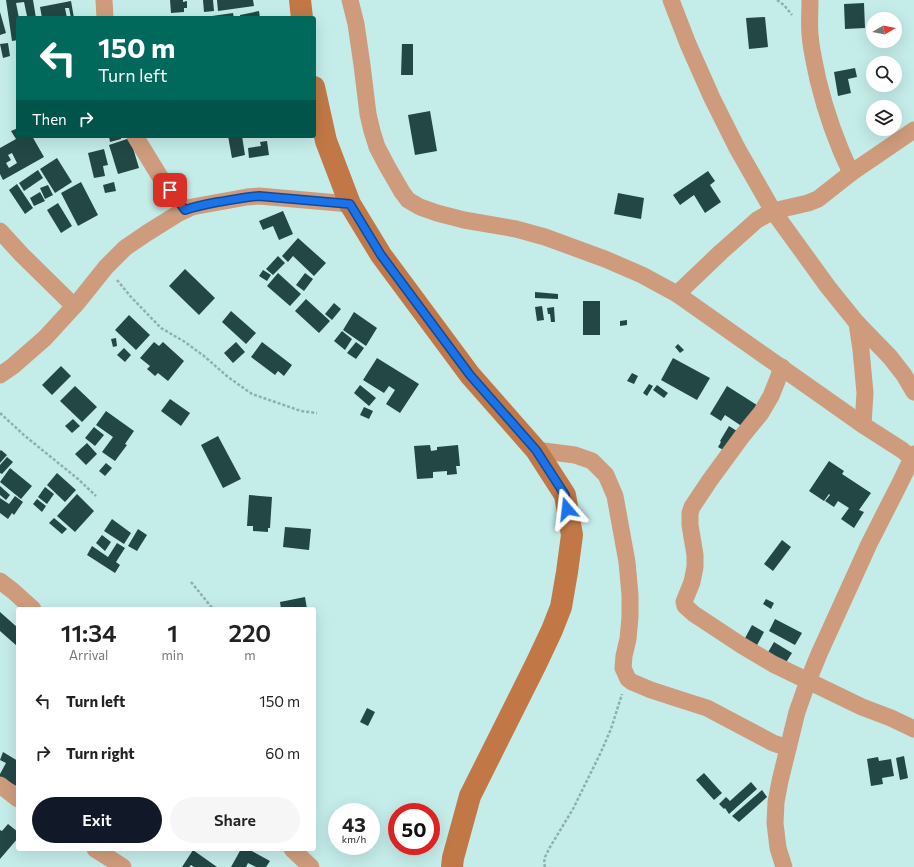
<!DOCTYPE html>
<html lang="en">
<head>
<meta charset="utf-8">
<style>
	:root { --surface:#fff; --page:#f6f6f6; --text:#222; --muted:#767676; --accent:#111827 }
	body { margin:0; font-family:Commissioner,sans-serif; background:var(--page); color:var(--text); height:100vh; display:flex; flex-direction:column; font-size:15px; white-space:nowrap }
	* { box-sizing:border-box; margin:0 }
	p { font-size:13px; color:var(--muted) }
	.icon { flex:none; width:22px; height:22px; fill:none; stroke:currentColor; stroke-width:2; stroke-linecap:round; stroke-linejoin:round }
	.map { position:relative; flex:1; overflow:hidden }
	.details { position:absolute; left:16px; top:607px; width:300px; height:244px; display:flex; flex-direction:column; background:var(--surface); border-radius:4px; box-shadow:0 4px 16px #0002 }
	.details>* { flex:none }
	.top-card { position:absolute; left:16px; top:16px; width:300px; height:122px; border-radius:4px; box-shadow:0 4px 16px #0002; background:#00695c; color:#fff; overflow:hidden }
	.needle { width:26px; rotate:80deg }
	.controls { position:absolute; left:866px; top:12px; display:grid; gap:8px }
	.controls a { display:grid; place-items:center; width:36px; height:36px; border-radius:50%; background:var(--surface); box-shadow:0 4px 16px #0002; font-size:20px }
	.speed { position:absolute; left:328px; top:803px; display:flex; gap:8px; font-size:20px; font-weight:700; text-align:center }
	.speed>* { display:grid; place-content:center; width:52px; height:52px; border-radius:50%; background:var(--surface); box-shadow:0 4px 16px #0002; line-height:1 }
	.speed small { font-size:10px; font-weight:400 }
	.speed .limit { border:6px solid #d22; background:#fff; color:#111 }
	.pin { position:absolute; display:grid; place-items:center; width:34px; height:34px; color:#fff; margin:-17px; border-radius:8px; box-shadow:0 2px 6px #0006 }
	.me { position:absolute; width:44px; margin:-22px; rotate:343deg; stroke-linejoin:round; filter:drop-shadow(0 0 3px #0008) }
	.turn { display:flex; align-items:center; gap:14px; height:84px; padding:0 16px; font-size:18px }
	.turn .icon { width:52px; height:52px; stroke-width:2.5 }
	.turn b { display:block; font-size:28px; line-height:34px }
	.then { display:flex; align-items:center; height:38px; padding:0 16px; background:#0003; gap:8px; font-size:15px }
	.eta { display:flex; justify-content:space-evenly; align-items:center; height:68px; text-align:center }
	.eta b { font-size:24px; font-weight:600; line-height:28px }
	.button { display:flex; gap:8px; margin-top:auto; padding:8px 16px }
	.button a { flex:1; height:46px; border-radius:24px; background:var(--accent); color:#fff; font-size:16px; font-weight:600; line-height:46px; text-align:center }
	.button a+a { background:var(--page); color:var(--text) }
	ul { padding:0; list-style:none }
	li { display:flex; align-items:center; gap:12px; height:52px; padding:0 16px }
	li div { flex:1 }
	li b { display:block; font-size:15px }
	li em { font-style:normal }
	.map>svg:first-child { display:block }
	.building { fill:#234745; fill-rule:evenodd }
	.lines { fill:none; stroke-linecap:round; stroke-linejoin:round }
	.path { stroke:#8fafad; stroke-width:2.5; stroke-dasharray:3 2; stroke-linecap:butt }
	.street { stroke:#ce9c7c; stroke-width:17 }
	.secondary { stroke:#c17846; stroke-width:22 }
	.route-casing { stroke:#114b97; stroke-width:10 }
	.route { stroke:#1a73e8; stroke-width:7 }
</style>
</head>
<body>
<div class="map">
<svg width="914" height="867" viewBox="0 0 914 867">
	<rect width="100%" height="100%" fill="#c4ece9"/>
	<g class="building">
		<path d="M6,0H33L36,18H19V17L27,16L24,2L16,3L19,18H18V40L12,41Z"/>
		<path d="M170,0H183V2L187,1V8H184V12L171,13Z"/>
		<path d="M203,0H213L214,11L204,12Z"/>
		<path d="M217,0H253L254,6L218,11Z"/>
		<path d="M71,1L74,18H71L69,8H65L67,18H42L40,7Z"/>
		<path d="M864,3L865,28L845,29L844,4Z"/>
		<path d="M259,11L260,18H240V15Z"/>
		<path d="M0,12L6,33L0,35Z"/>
		<path d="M233,13L234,18H206L205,17Z"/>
		<path d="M765,17L768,47L749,49L746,18Z"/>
		<path d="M8,43L10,56L3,58L0,44Z"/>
		<path d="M402,44H413V75H401Z"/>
		<path d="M855,68L857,77L848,79L851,93L838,96L834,72Z"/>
		<path d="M430,111L437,151L415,155L408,115Z"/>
		<path d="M18,128V136H32L44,157L3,180L0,174V148L16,139L11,131ZM12,153L17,163L9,168L6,163L11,160L8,155Z"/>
		<path d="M109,136H121V139L110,142Z"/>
		<path d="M228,136H242L245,155L232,158Z"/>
		<path d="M130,138L139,168L118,174L109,145Z"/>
		<path d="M267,141L269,155L249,158L248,148L261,146L260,142Z"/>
		<path d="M104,149L108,165L103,166L105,176L94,178L88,153Z"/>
		<path d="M57,158L72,182L55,193L40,169Z"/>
		<path d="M38,170L43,178L24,191L19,183Z"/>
		<path d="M708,171L715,181L710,185L721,202L705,213L694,195L680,205L673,195Z"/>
		<path d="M81,182L98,215L78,226L61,193Z"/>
		<path d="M114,182L116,191L105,193L103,185Z"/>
		<path d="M17,184L33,208L25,214L9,190Z"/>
		<path d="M48,185L53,195L45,199L40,188Z"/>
		<path d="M40,192L45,201L34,206L30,198Z"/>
		<path d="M618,193L644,198L641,219L614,214Z"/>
		<path d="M58,203L72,226L61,233L47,210Z"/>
		<path d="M283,211L293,234L279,240L273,226L263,230L259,221Z"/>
		<path d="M298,238L326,263L314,276L293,256L288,262L282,256Z"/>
		<path d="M278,256L285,263L273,275L266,269Z"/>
		<path d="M185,269L215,298L199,315L169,286Z"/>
		<path d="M263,270L271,275L267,281L259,276Z"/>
		<path d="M278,273L301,294L290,306L267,286Z"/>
		<path d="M305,273L313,279L304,291L296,285Z"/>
		<path d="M535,292L558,294V299L535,298Z"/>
		<path d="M306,299L330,321L319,333L295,311Z"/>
		<rect x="583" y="301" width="17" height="34"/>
		<path d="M334,303L341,309L332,320L325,314Z"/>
		<path d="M542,306L544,320L537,321L535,307Z"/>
		<path d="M554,307L555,322H551L550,314H548L547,308Z"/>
		<path d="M231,311L256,333L246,344L222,322Z"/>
		<path d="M354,312L377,328L366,346L343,330Z"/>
		<path d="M129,315L150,335L136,350L115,330Z"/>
		<path d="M627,320V325L620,326V321Z"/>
		<path d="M342,331L352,339L345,350L334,341Z"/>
		<path d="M116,338L117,346L113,347L111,339Z"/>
		<path d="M154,342L159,346L163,342L184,361L168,381L158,373L155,376L147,369L150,366L140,358Z"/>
		<path d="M236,342L245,352L233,363L224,353Z"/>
		<path d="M262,342L292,365L284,376L278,371L275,375L251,357Z"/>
		<path d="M356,342L364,348L356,359L347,353Z"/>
		<path d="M678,344L684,350L680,353L675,347Z"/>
		<path d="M124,348L131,355L125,362L117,355Z"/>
		<path d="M377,358L419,384L400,413L386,404L395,390L389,386L384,393L363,380Z"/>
		<path d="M673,358L710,378L697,400L661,380Z"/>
		<path d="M61,366L71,376L52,395L42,385Z"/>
		<path d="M632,373L638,376L634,384L627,381Z"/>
		<path d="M649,384L653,386L647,396L643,393Z"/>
		<path d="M360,385L376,398L369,406L354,393Z"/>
		<path d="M657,385L668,393L664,398L653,390Z"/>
		<path d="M75,386L97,407L82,422L60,401Z"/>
		<path d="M727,386L760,407L746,429L725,415L721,421L710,414Z"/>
		<path d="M170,399L190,413L181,426L161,411Z"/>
		<path d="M364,407L373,411L369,419L360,415Z"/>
		<path d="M106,411L134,431L125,444L127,445L115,461L102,452L113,437L96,425Z"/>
		<path d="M73,419L80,426L72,433L65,426Z"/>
		<path d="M729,426L740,433L725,451L718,447L721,442L720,441Z"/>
		<path d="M94,427L104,435L95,446L85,438Z"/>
		<path d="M218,436L241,479L223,488L201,445Z"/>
		<path d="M87,443L97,454L86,465L75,454Z"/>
		<path d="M430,445L431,451L437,450V447L458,445L460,466H456L457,474L447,475V471L433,472V478L417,479L414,446Z"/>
		<path d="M1,450L7,455L0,463V451Z"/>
		<path d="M7,457L13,462L2,474L0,473V465Z"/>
		<path d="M829,461L844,471L842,474L871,493L859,510L864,512L854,528L841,519L849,508L838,501L834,507L825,501L830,495L829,494L824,501L809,491Z"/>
		<path d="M106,463L112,468L105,476L99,471Z"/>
		<path d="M10,468L32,486L21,499L0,482Z"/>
		<path d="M57,473L76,490L65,502L47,485Z"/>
		<path d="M0,486L10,495L6,500L0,495Z"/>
		<path d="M45,487L54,494L47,504L38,497Z"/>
		<path d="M77,494L94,511L75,532L57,516Z"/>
		<path d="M249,495L272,497L270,528H268V532L253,531V526H247Z"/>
		<path d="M15,496L23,502L14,515L12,513L8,519L0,513V498L9,504Z"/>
		<path d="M37,499L46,506L42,512L33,504Z"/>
		<path d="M54,518L67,529L62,534L49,523Z"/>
		<path d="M112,519L131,533L124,544L104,531Z"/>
		<path d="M285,527L311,529L309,550L283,547Z"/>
		<path d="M138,529L147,535L137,551L128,546Z"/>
		<path d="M102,535L111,542L105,551L96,543Z"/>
		<path d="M782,540L791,547L773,571L764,564Z"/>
		<path d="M117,543L125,548L116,562L120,565L115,573L87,555L92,546L108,557Z"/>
		<path d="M305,597L307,609H281L280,602Z"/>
		<path d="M766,599L774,603L771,609L763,604Z"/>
		<path d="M0,612L18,628L17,646L0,631Z"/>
		<path d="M775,619L802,633L795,645L769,631Z"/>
		<path d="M752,625L764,632L755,649L743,642Z"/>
		<path d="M774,642L792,653L785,664L767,654Z"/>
		<path d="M367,708L375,712L368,726L360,722Z"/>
		<path d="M3,752L18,761V787L0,777V774L6,763L0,760Z"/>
		<path d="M904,756L908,778L900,780L896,758Z"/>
		<path d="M878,757L879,761L891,759L894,776L882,778L883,784L871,786L867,759Z"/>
		<path d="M704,773L722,793L714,800L696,780Z"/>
		<path d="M751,782L757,789L729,814L725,808L724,809L719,804L726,797L730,801Z"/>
		<path d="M762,790L767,797L739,822L732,816Z"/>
		<path d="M8,824L18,832V838L0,859V830L2,831Z"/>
		<path d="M241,849H248L270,861L266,867H256L248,863L246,867H231Z"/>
		<path d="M193,850L217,867H194L191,865L189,867H182Z"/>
	</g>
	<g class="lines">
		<g class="path">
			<path d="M777,0L784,5L792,15"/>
			<path d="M117,280L131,297L161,328L185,342L204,356L228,377L252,394L301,411L317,413"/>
			<path d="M0,413L25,436L78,479L96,496"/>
			<path d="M191,582L213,609"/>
			<path d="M545,867L544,863L545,857L550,847L573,809L601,752L611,729L622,694"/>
		</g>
		<g class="street">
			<path d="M104,0L105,18"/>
			<path d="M350,0L356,24L362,65L368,114L372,131L377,147L387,166L402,192L408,200L420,207L437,213L464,220L516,229L545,237L605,259L642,275L677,294L863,425L902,450L914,460"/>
			<path d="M671,0L688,44L712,98L737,148L773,211L828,287L857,323L890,357L904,375L914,392"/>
			<path d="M810,0C810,11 809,23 810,34C811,50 815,65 818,80C826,113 836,142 851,173"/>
			<path d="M135,136L162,180L185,210"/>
			<path d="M0,231L22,255L74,306"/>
			<path d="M677,294L721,252L757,220L773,211L808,203L818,199L851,173L914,130"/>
			<path d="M857,323L861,350L865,393L863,425"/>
			<path d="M782,367L777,381L771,396L761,413L743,435L710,480L692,507L690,513V525L695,555V567L692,582L684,602L685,606L694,614L741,645L773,664L862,707L891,718L914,729"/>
			<path d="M0,375L13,366L45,338L78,302L106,267L125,248L147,233L179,213L192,207L247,197L259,196L350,204"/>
			<path d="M536,450L575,455L592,461L606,475L615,496L627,562L630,595V617L628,639L624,656L623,668L628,679L632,682L651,690L685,701L707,708L773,743L788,748"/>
			<path d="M0,581L13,591L33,609"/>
			<path d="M0,785L18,799"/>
			<path d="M95,849L123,867"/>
			<path d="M292,849L311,867"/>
			<path d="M784,867L778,848L775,823L776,802L780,781L797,712L808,681L819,654L869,544L900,483L914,454"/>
		</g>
		<g class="secondary">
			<path d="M300,0L302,18"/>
			<path d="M314,87L326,141L350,204L381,255L470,375L536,450L565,495L572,535L567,572L561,607L552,630L536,664L470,796L453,858L452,867"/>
		</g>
	</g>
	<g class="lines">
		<defs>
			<path id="route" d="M170,190L185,210C196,206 207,204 218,202C232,200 245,197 259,196L350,204L381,255L470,375L536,450L565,495L567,509"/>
		</defs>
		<use href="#route" class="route-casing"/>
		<use href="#route" class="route"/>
	</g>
</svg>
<div class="controls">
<a><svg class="needle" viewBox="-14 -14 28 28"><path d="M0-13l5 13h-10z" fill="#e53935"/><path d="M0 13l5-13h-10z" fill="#767676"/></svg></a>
<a><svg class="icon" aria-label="search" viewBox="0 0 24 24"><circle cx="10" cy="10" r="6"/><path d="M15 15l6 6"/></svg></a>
<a><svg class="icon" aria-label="layers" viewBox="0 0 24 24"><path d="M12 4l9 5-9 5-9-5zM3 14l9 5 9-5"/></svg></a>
</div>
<div class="speed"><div>43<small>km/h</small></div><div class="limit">50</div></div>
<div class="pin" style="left:170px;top:190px;background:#d93025"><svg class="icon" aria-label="arrive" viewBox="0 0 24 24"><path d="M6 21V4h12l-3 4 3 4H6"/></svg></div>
<svg class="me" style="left:567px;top:509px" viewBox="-20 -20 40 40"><path d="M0-17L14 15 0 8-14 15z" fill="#1a73e8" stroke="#fff" stroke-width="4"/></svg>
<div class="top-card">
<div class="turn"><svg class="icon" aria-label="left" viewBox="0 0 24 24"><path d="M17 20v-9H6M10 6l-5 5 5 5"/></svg><div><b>150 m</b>Turn left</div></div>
<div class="then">Then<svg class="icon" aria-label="right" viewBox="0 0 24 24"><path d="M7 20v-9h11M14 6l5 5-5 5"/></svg></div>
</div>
<section class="details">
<div class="eta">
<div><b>11:34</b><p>Arrival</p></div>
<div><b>1</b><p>min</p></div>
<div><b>220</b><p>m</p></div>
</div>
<ul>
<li><svg class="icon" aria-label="left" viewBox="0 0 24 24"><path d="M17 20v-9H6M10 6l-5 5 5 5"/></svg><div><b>Turn left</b></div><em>150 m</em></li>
<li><svg class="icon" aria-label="right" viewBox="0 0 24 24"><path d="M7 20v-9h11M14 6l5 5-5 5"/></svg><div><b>Turn right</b></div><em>60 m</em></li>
</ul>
<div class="button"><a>Exit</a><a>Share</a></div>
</section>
</div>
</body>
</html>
